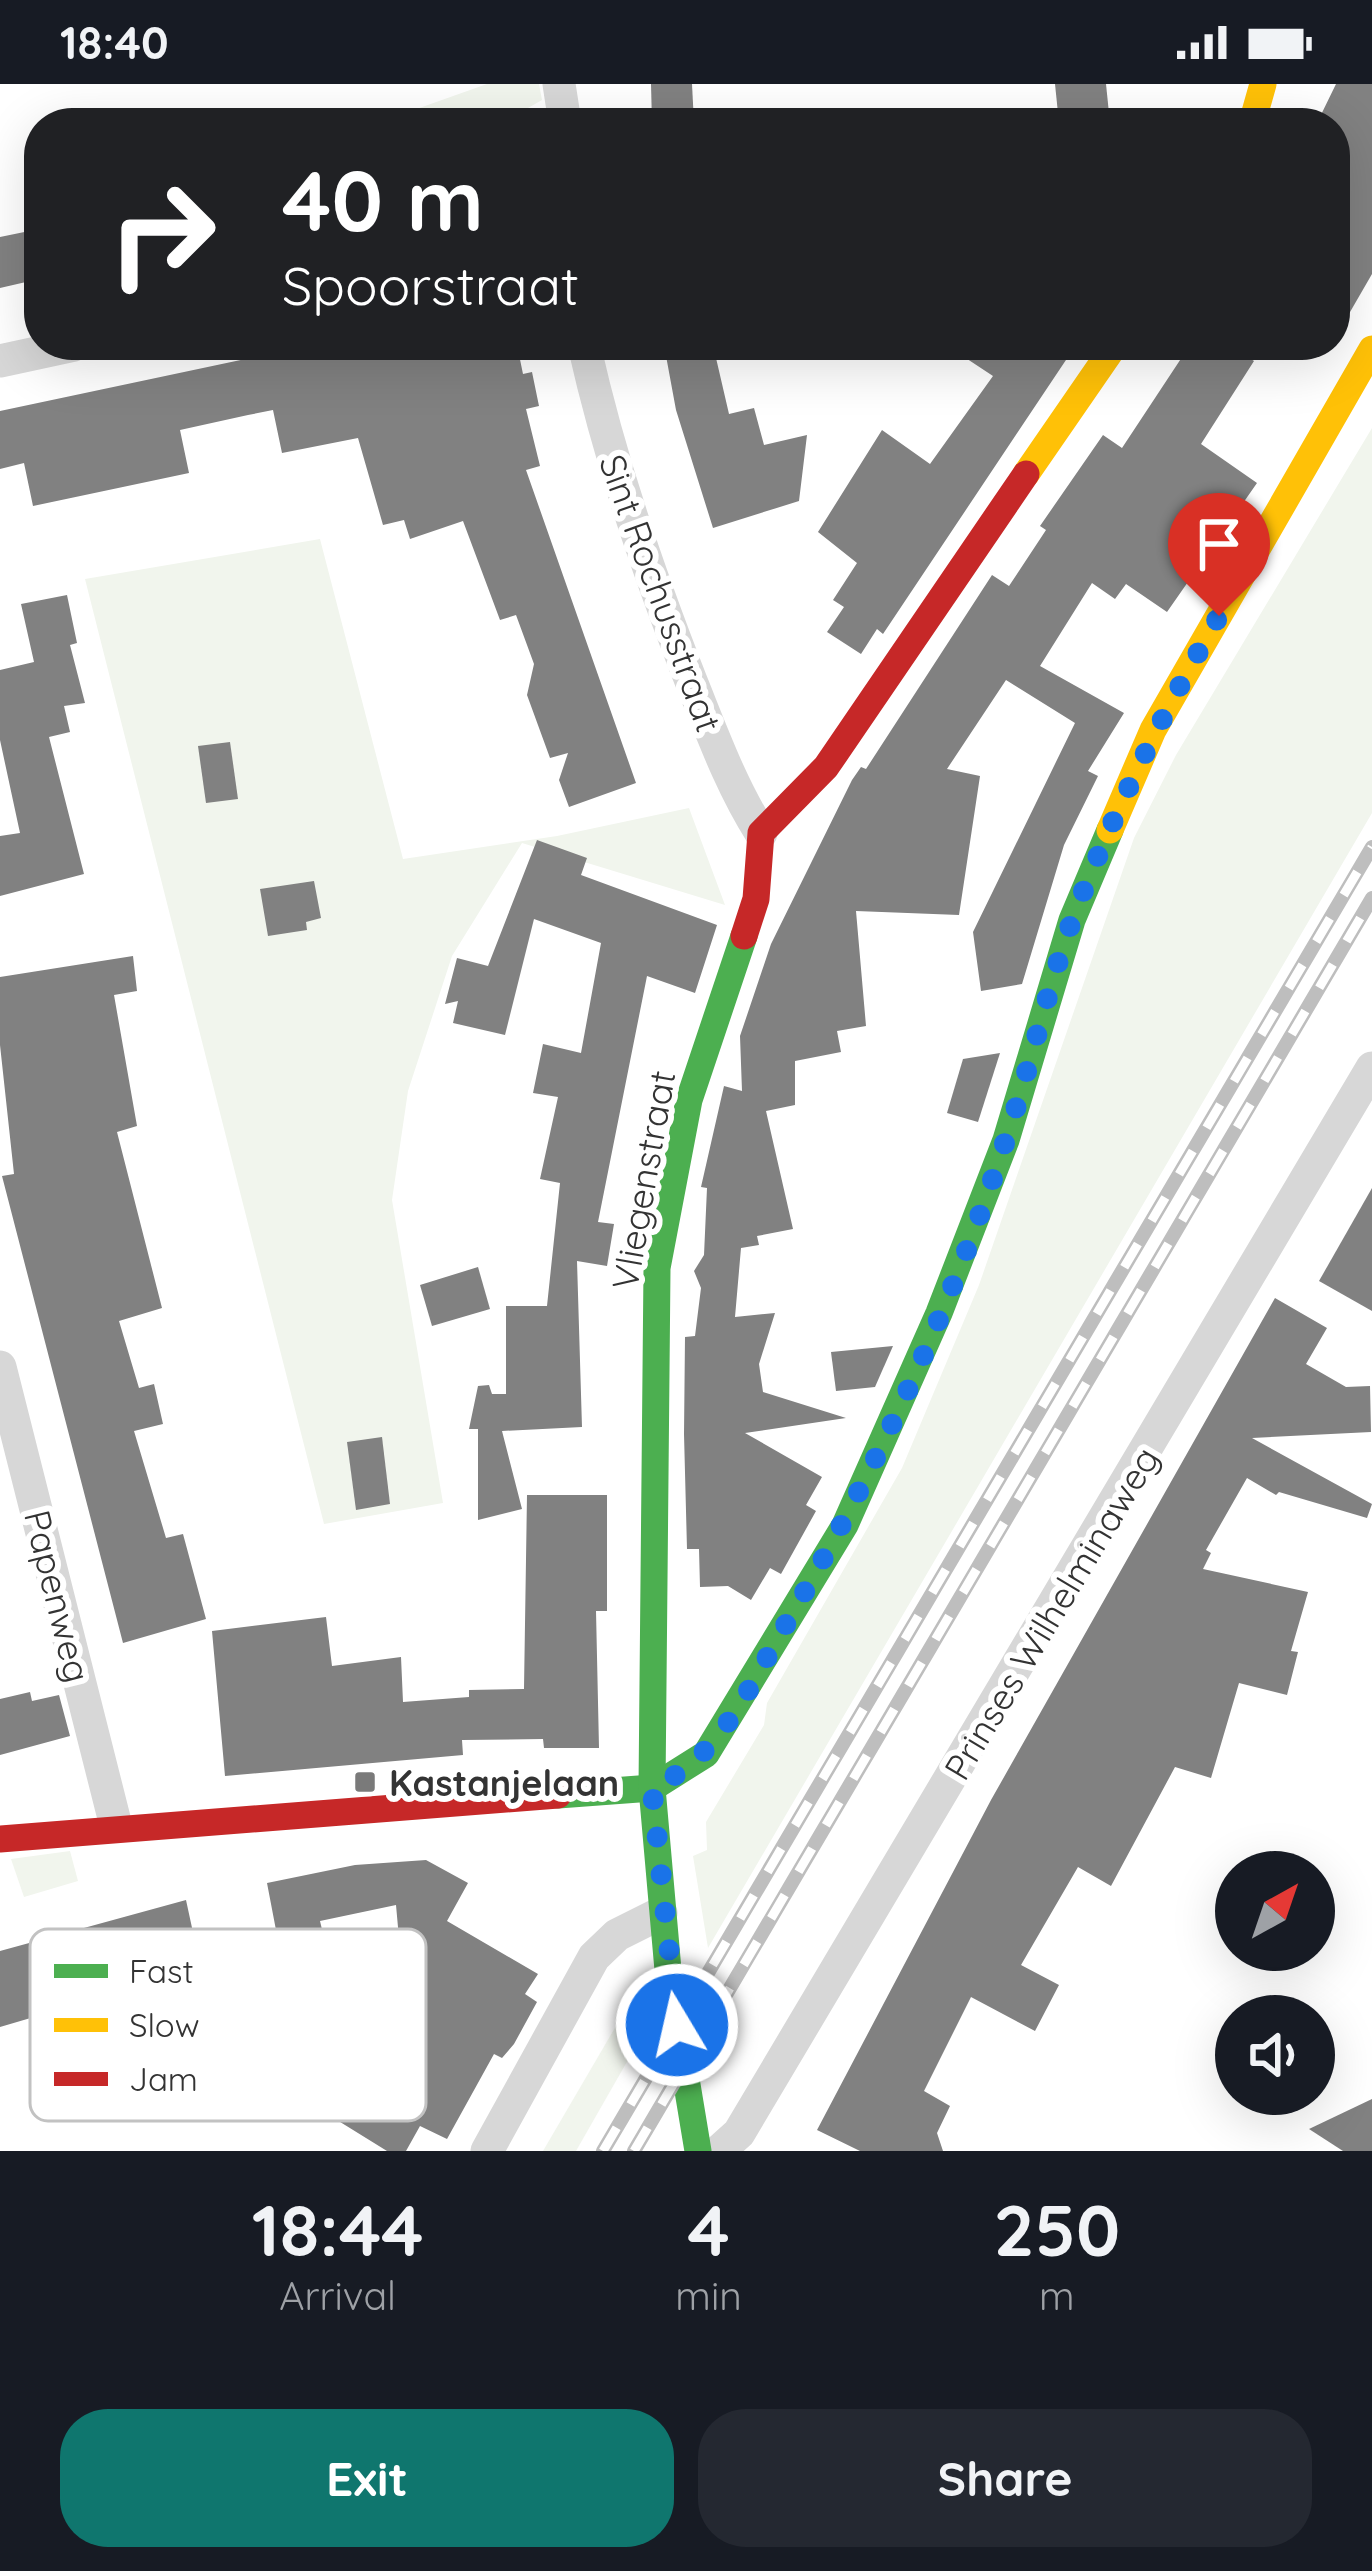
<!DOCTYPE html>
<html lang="en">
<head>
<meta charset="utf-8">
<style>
	:root { --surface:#171b24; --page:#242831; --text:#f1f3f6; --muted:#9ea1a6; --accent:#0f766e }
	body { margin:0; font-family:Quicksand,sans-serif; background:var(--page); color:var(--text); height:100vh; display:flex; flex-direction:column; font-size:45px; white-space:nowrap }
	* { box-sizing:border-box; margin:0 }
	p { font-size:39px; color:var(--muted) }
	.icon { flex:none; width:66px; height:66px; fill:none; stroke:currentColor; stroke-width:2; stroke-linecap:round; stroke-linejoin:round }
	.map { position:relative; height:2067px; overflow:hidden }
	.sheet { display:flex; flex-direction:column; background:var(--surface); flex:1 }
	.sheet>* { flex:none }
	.top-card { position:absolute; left:24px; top:24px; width:1326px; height:252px; border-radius:48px; box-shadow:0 12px 48px #0002; background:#202124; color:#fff; overflow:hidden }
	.needle { width:78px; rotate:40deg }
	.fabs { position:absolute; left:1215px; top:1767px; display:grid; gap:24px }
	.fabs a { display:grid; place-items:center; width:120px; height:120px; border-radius:50%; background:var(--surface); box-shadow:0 12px 48px #0002; font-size:60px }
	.pin { position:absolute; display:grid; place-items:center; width:102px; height:102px; color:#fff; margin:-123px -51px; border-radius:50% 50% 50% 0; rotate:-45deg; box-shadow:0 0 12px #0007 }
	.pin .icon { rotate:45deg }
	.me { position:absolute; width:132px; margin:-66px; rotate:351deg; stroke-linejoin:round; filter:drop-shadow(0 0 9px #0008) }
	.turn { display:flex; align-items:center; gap:42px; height:252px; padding:0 60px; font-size:54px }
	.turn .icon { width:156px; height:156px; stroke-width:2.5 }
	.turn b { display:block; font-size:84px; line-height:102px }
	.eta { display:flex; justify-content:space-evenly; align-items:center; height:204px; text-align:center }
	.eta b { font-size:72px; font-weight:700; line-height:84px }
	.action { display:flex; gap:24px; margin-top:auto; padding:24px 60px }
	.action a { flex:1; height:138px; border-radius:48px; background:var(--accent); color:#fff; font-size:48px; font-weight:700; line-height:138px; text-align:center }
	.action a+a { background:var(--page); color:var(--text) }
	.status { display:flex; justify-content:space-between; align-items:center; height:84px; padding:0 60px; background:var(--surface); direction:ltr }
	.status svg { height:33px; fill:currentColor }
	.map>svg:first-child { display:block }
	.green { fill:#f1f5ed }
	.building { fill:#818181 }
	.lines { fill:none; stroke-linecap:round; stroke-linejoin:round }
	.street { stroke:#d7d7d7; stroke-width:33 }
	.fast { stroke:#4caf50; stroke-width:27 }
	.slow { stroke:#ffc107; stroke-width:27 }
	.jam { stroke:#c62828; stroke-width:27 }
	.rail-casing { stroke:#bebebe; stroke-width:14 }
	.rail { stroke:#fff; stroke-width:9; stroke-dasharray:27; stroke-linecap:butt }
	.route { stroke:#1a73e8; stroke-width:21; stroke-dasharray:0 37.8 }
	.poi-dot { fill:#7a7a7a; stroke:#fff; stroke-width:4.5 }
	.labels { text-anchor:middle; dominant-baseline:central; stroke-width:12; stroke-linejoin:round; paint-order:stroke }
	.street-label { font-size:36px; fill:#333; stroke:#fff }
	.poi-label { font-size:36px; font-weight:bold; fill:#333; stroke:#fff; text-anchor:start }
	.key { fill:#fff; stroke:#c2c2c2; stroke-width:3 }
	.key-label { font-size:33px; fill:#333 }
</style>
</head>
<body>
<div class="status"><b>18:40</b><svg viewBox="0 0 49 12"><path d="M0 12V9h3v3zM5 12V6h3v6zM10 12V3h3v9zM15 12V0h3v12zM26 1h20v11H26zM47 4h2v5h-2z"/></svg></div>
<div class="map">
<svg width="1372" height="2067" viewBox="0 0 1372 2067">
	<rect width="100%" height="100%" fill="#fff"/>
	<g class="green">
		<path d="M487,0H539L542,16L528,24L533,39H377Z"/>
		<path d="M1372,344V729L708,1864L693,1772L707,1766L706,1738L764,1641L767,1619L902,1384L979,1201L1134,754L1176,671Z"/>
		<path d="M320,455L403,775L557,752L689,724L725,821L522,759L452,872L408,1007L392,1116L443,1419L324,1440L85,495Z"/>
		<path d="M70,1767L78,1797L24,1813L11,1775Z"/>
		<path d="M616,1942L636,1962L576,2067H543Z"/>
	</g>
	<g class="building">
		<path d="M651,0H692L694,39H652Z"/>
		<path d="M1055,0H1106L1110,39H1059Z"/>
		<path d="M1336,0H1372V190L1335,254V39H1317Z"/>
		<path d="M39,145V195L0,204V153Z"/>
		<path d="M311,261H517L523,290L532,288L539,322L526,325L540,382L526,386L636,699L569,723L559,696L568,669L550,674L527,611L534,580L516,531L500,536L463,437L410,455L404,436L383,441L358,354L282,369L273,326L248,331L180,346L189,389L33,422L24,379L0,385V327Z"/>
		<path d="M664,261H713L729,330L754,324L764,361L807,351L799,417L713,444L676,326Z"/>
		<path d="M946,261H1076L883,550L877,545L861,570L827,548L844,523L833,516L857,479L818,448L882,346L930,380L993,292Z"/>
		<path d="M1190,261H1229L1254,277L1201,360L1257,399L1167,528L1126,500L1115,515L1092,499L1040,582L1124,629L1088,687L1098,692L1064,761L1022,900L981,907L973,848L1075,639L1006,596L947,685L980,692L959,831L856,827L866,942L837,947L841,968L795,977V1021L766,1027L793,1145L757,1152L759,1161L741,1164L735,1233L775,1229L759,1280L763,1308L846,1334L745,1349L822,1393L806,1421L816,1427L781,1490L770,1484L751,1516L728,1502L700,1503L699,1465H687L684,1350L685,1253L695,1252L701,1204L694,1187L704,1171L707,1104L701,1103L724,1002L742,1007L740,952L771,860L852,696L861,683L866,685L992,491L1009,502L1046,446L1040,442L1103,351L1122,364Z"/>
		<path d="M67,511L77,559L70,561L85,619L64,622L70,648L49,653L84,790L0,812V752L20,749L0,656V586L34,578L21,520Z"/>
		<path d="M230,658L238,715L206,719L198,662Z"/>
		<path d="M537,756L587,774L581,791L717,841L695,909L647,892L598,1138L614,1140L607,1182L577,1177L582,1343L502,1347L522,1425L478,1436V1345H469L478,1302L489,1301L492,1310H506V1222H547L560,1099L540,1095L558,1013L533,1009L543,960L581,969L601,859L534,835L505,951L453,939L458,917L445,920L457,874L488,882Z"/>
		<path d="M314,797L321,834L306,838L307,846L268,852L260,805Z"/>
		<path d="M133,872L137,907L114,911L137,1042L117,1048L162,1224L119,1237L139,1304L154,1300L163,1340L134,1347L166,1454L183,1450L206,1535L123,1559L2,1092L14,1090L0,961V893Z"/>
		<path d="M1000,969L978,1038L947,1029L963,975Z"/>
		<path d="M1372,1104V1227L1319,1197Z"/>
		<path d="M478,1183L490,1225L432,1242L420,1201Z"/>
		<path d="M1275,1214L1327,1244L1306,1280L1346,1303L1370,1302L1371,1348L1252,1354L1372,1420L1367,1434L1279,1408L1276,1411L1247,1394L1206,1466L1211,1469L1203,1485L1308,1508L1291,1567L1298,1568L1287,1611L1239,1599L1211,1694L1175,1683L1111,1802L1078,1783L1021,1881L1059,1901L1035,1947L971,1913L924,2007L950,2022L937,2049L943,2067H860L817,2046L991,1716Z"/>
		<path d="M893,1262L875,1303L836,1307L831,1268Z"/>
		<path d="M382,1353L390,1420L356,1426L347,1358Z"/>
		<path d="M527,1411H607V1527H596L599,1664H544L543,1655L462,1656L463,1671L225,1692L212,1547L326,1533L332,1582L401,1573L403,1618L469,1613V1606L524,1605Z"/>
		<path d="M30,1608L32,1617L59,1611L70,1652L0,1671V1615Z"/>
		<path d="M426,1776L468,1799L447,1837L538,1890L525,1910L537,1918L514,1960L502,1974L494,1970L447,2055L420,2042L406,2067H387L303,2015L363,1908L406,1932L396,1821L320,1837L325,1858L280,1867L267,1799L355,1781Z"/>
		<path d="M186,1816L202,1890L232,1884L241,1925L134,1952L127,1928L39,1952L34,1933L0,1943V1867Z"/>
		<path d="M1372,2015V2067H1343L1309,2045Z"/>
	</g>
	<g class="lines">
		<g class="street">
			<path d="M559,0L565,39"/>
			<path d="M584,261C610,377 648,487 691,597C712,649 731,702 761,749"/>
			<path d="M0,277L74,261"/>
			<path d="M0,1283L116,1742"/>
			<path d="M487,2067L594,1873L617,1851L661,1829"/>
			<path d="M719,2067L739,2049L1372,984"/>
		</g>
		<g class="fast">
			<path d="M558,1711L652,1704L706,1670L845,1441L939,1229L1006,1056L1072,836L1110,746"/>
			<path d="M698,2067L668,1886L652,1704L657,1184L689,1016L744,852"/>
		</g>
		<g class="slow">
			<path d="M1252,39L1263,0"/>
			<path d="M1026,390L1115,261"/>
			<path d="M1110,746L1153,646L1372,265"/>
		</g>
		<g class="jam">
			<path d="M744,852L756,815L761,749L826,683L1026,390"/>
			<path d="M0,1755L558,1711"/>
		</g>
		<defs>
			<g id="rail">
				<path d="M603,2067L1372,763"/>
				<path d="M634,2067L1372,814"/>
			</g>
		</defs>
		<use href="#rail" class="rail-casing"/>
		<use href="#rail" class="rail"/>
	</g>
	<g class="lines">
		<path class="route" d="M677,1941L652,1704C719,1674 746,1609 782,1547C873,1393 952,1223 1007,1052C1031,980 1047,905 1073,834C1113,729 1163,629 1219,532"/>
	</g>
	<rect class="poi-dot" x="353" y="1686" width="24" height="24" rx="6"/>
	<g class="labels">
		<g class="street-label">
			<text transform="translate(661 509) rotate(70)">Sint Rochusstraat</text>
			<text transform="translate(643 1096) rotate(-80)">Vliegenstraat</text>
			<text transform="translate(58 1512) rotate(76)">Papenweg</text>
			<text transform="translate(1051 1529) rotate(-59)">Prinses Wilhelminaweg</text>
		</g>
		<g class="poi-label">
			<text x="389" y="1698">Kastanjelaan</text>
		</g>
	</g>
	<rect x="30" y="1845" width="396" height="192" rx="18" class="key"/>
	<rect x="54" y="1880" width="54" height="14" fill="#4caf50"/>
	<rect x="54" y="1934" width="54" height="14" fill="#ffc107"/>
	<rect x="54" y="1988" width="54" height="14" fill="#c62828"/>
	<g class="key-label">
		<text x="129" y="1899">Fast</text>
		<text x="129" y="1953">Slow</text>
		<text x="129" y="2007">Jam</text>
	</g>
</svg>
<div class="fabs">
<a><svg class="needle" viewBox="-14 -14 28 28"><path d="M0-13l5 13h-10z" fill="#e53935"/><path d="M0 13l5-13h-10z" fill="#9ea1a6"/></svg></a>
<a><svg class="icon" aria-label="sound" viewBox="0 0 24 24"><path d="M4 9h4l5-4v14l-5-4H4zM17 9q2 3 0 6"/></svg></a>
</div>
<div class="pin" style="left:1219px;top:532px;background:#d93025"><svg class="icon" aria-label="arrive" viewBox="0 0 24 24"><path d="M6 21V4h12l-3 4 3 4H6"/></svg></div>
<svg class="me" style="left:677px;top:1941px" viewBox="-20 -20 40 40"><circle r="17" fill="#1a73e8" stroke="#fff" stroke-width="3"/><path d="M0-11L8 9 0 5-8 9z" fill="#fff"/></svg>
<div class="top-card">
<div class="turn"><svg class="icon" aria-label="right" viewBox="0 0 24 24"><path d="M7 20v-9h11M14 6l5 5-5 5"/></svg><div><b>40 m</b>Spoorstraat</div></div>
</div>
</div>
<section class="sheet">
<div class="eta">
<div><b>18:44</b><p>Arrival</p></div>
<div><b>4</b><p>min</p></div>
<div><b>250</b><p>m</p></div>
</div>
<div class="action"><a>Exit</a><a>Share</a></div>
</section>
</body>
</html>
